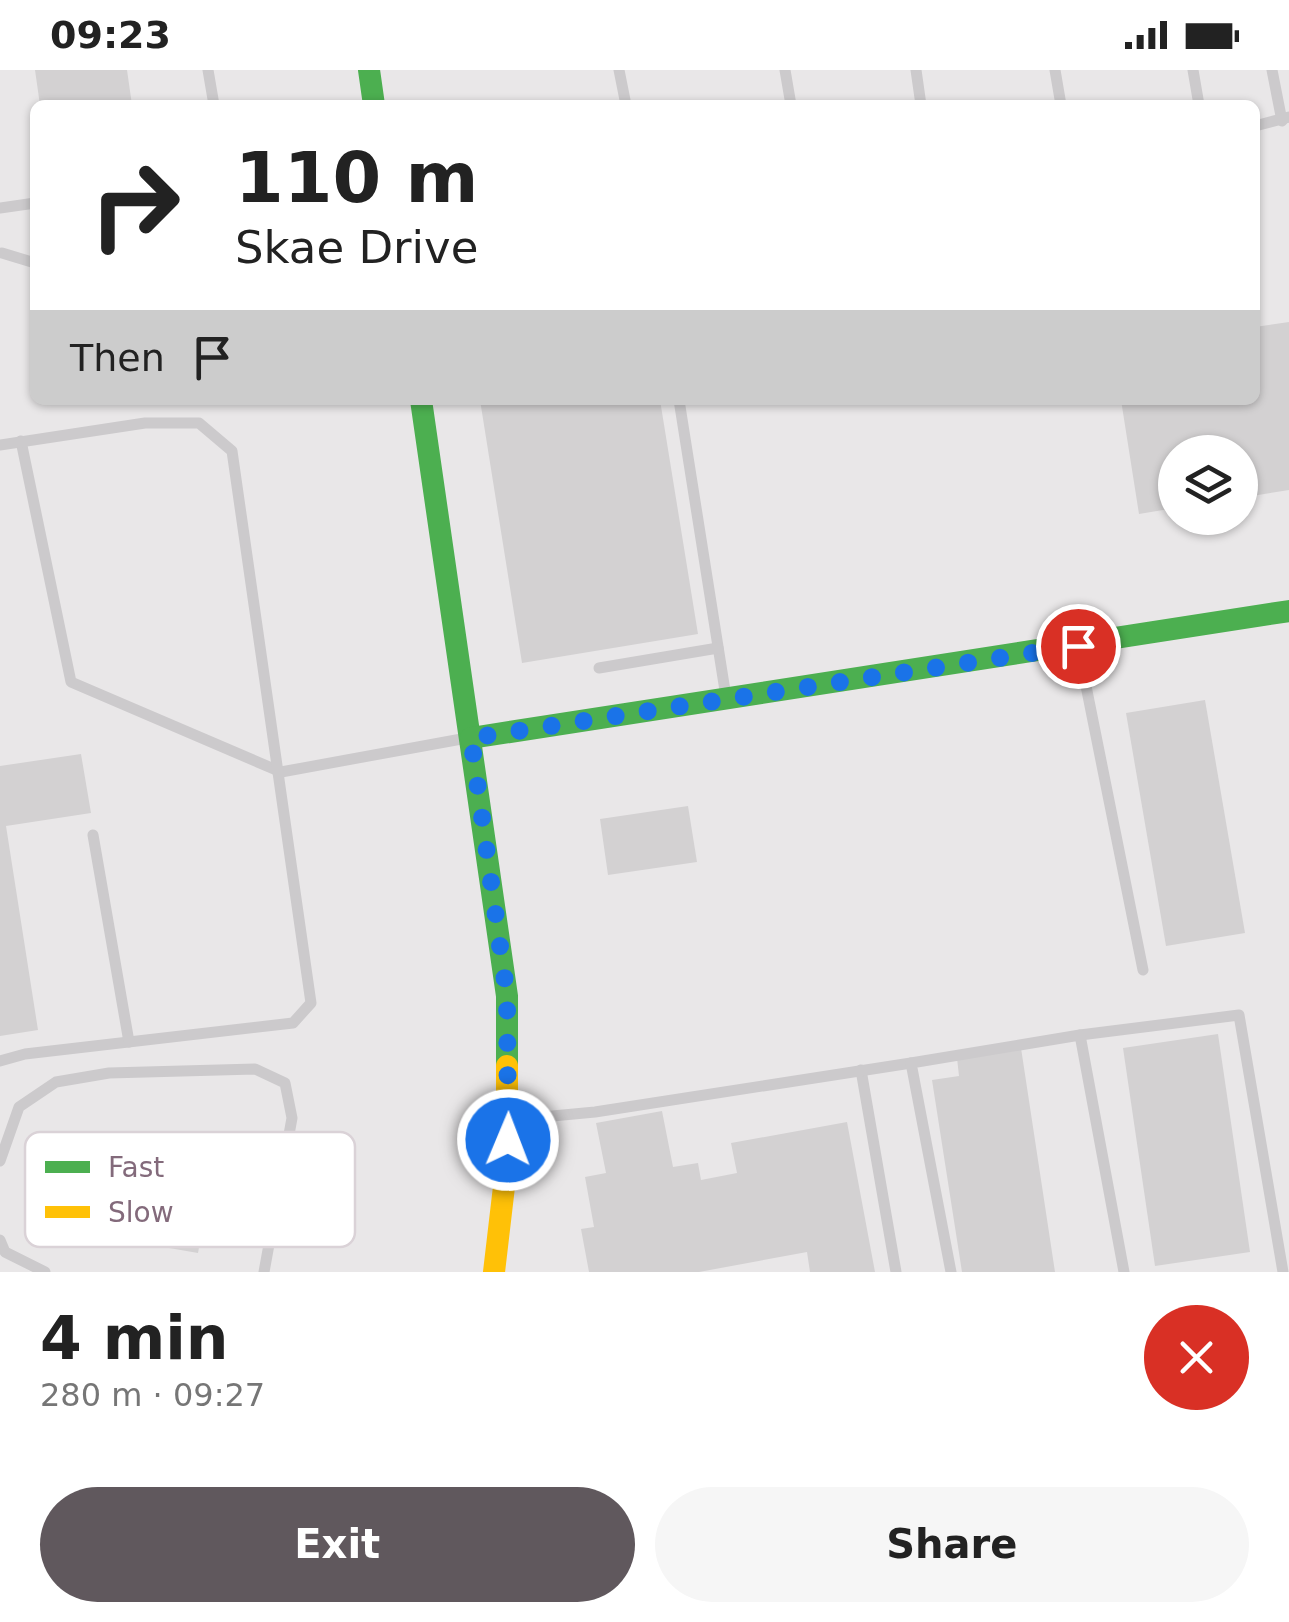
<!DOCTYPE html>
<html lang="en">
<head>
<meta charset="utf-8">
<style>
	:root { --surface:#fff; --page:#f6f6f6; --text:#222; --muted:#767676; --accent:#60585d }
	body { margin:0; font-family:"DejaVu Sans",sans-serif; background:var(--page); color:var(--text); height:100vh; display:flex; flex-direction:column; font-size:38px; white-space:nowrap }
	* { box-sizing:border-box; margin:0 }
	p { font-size:32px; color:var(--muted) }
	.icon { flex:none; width:55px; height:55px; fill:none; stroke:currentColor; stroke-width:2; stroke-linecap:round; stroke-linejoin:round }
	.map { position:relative; height:1202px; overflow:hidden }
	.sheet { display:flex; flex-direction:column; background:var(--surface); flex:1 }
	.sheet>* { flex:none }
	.banner { position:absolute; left:30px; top:30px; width:1230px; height:305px; border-radius:15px; box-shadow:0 2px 8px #0004; background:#fff; color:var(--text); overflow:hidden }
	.buttons { position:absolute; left:1158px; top:365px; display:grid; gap:20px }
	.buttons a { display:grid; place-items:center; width:100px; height:100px; border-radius:50%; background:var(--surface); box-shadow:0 2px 8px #0004; font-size:50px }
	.pin { position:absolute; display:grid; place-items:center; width:85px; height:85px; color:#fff; margin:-42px; border:5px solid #fff; border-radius:50%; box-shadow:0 2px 10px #0007 }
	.me { position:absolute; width:110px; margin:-55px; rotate:1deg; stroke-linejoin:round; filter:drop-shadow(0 0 8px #0008) }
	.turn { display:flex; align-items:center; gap:35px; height:210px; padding:0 40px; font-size:45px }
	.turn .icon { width:130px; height:130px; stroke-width:2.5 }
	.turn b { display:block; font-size:70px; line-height:85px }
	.then { display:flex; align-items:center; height:95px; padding:0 40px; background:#0003; gap:20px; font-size:38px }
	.round { display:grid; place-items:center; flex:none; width:105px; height:105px; border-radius:52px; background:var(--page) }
	.headline { display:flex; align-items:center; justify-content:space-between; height:170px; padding:0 40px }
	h1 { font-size:60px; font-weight:700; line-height:75px }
	.button { display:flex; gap:20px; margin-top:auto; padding:20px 40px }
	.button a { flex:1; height:115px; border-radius:60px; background:var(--accent); color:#fff; font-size:40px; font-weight:700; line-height:115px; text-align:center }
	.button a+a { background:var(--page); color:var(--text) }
	.status { display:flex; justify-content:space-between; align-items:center; height:70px; padding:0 50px; background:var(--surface); direction:ltr }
	.status svg { height:28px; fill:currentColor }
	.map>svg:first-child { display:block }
	.built { fill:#e9e7e8; fill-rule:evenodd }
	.building { fill:#d3d1d2 }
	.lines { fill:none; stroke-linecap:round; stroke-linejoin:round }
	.lane { stroke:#cccacc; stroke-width:11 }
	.fast { stroke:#4caf50; stroke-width:22 }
	.slow { stroke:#ffc107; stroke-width:22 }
	.route { stroke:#1a73e8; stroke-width:18; stroke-dasharray:0 32.4 }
	.key { fill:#fff; stroke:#dad2d7; stroke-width:2.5 }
	.key-label { font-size:28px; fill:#836a7b }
</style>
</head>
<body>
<div class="status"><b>09:23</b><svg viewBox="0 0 49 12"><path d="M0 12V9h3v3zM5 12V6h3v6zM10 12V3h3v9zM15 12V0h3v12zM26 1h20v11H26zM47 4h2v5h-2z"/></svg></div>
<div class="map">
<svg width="1289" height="1202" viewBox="0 0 1289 1202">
	<rect width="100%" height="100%" fill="#f7f7f7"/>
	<path class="built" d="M0,0H1289V1202H0ZM35,35H1255V330H35ZM1175,382H1240V448H1175Z"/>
	<g class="building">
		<path d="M35,0H127L132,35H40Z"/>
		<path d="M1289,252V420L1240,428V382H1175V438L1139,444L1121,330H1255V257Z"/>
		<path d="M480,330H660L698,564L522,593Z"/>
		<path d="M1205,630L1245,863L1166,876L1126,643Z"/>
		<path d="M81,684L91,743L6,756L38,960L0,966V696Z"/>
		<path d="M688,736L697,792L608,805L600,749Z"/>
		<path d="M1218,964L1250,1182L1155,1196L1123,978Z"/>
		<path d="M1021,978L1055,1202H962L932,1010L959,1006L957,988Z"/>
		<path d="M662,1041L673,1097L698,1093L701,1110L737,1103L731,1073L847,1052L875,1202H810L807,1182L699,1202H589L581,1159L594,1157L585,1107L606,1103L596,1053Z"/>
		<path d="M131,1071L215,1088L198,1183L117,1169Z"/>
	</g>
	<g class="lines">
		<g class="lane">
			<path d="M208,0L214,35"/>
			<path d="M619,0L626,35"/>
			<path d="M785,0L791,35"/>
			<path d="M916,0L921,35"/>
			<path d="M1055,0L1061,35"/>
			<path d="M1193,0L1199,35"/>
			<path d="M1272,0L1282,51"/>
			<path d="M1255,56L1289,47"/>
			<path d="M0,138L35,133"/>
			<path d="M2,183L35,193"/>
			<path d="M679,330L726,627"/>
			<path d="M21,371L71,612L281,702L467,668"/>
			<path d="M0,375L145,353H199L232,381L311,933L293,953L25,984L0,991"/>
			<path d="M1078,576L1143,900"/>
			<path d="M599,598L718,578"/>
			<path d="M93,765L129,972"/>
			<path d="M1080,965L1239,945L1283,1202"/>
			<path d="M861,1000L896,1202"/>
			<path d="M510,1050L595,1042L911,993"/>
			<path d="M0,1091L19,1037L56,1012L109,1003L255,999L285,1013L292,1048L264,1202"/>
			<path d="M0,1170L5,1182L45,1202"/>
			<path d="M951,1202L911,993L1080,965L1124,1202"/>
		</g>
		<g class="fast">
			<path d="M369,0L374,35"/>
			<path d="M421,330L507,926V996"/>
			<path d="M471,668L1289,541"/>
		</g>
		<path class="slow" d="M494,1202L507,1091V996"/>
	</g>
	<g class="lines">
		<path class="route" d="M508,1070L507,926L471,668L1078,576"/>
	</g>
	<rect x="25" y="1062" width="330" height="115" rx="15" class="key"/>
	<rect x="45" y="1091" width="45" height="12" fill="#4caf50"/>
	<rect x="45" y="1136" width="45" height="12" fill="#ffc107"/>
	<g class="key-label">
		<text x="108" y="1107">Fast</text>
		<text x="108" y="1152">Slow</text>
	</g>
</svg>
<div class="buttons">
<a><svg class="icon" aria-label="layers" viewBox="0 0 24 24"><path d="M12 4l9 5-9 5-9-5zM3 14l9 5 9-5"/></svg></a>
</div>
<div class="pin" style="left:1078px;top:576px;background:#d93025"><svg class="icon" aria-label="arrive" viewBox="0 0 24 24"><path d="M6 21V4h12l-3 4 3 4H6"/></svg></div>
<svg class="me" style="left:508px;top:1070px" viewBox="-20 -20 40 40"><circle r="17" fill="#1a73e8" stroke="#fff" stroke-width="3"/><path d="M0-11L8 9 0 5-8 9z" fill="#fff"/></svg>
<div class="banner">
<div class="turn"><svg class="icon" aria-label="right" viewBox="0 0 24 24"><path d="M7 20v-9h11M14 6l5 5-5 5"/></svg><div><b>110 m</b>Skae Drive</div></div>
<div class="then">Then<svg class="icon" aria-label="arrive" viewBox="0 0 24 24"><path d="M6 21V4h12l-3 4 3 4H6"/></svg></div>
</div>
</div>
<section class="sheet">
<div class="headline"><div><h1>4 min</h1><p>280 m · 09:27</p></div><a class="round" style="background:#d93025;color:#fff"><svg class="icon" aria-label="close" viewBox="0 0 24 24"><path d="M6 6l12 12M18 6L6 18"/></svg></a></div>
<div class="button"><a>Exit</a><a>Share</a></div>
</section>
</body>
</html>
